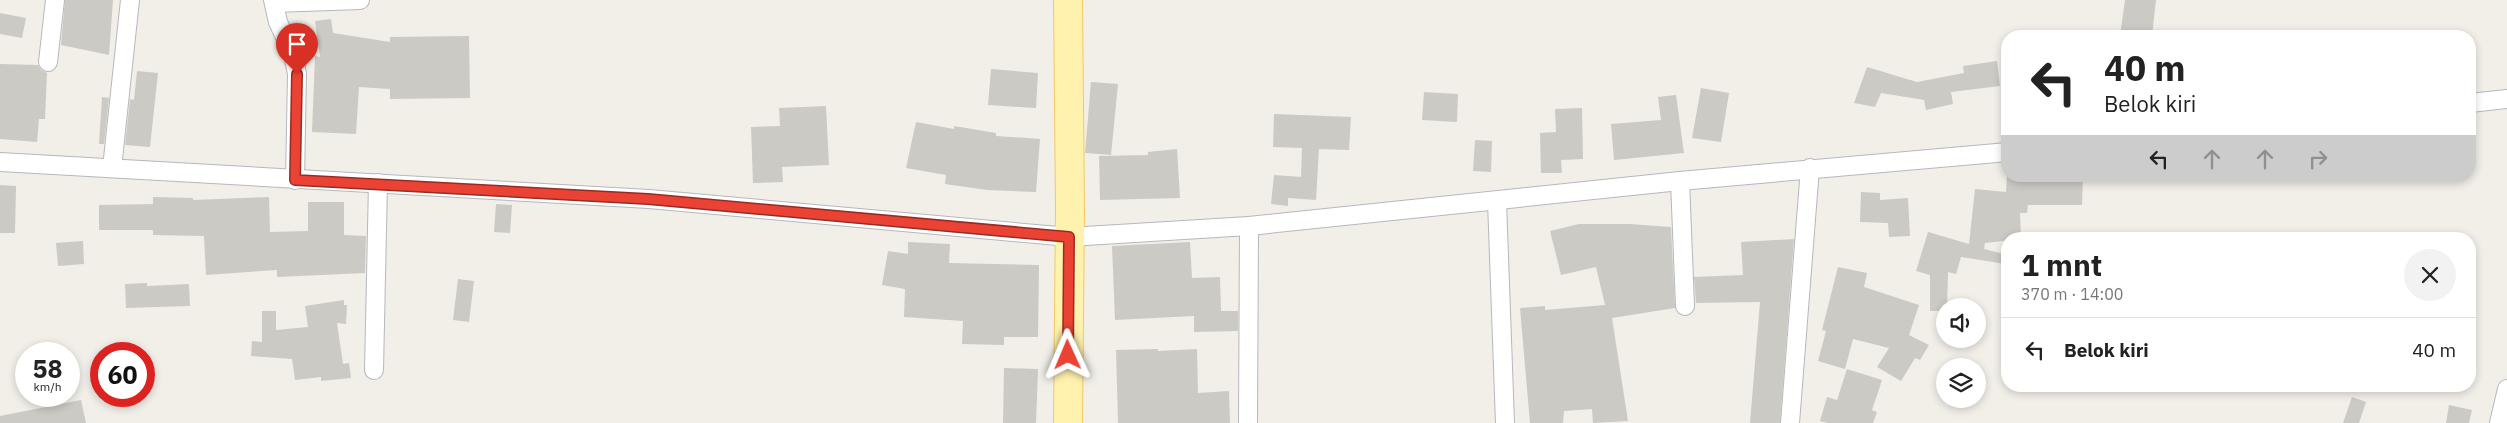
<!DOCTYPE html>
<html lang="id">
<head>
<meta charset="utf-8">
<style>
	:root { --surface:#fff; --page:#f2f2f2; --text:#222; --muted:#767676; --line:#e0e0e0 }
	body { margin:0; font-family:"IBM Plex Sans",sans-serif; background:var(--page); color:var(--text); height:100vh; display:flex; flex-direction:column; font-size:19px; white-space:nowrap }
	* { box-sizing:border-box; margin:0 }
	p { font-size:16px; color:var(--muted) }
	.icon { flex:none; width:28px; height:28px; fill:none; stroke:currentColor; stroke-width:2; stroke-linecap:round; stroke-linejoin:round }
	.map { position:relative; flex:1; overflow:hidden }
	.panel { position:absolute; left:2001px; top:232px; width:475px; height:160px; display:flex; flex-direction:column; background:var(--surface); border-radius:20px; box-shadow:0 2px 8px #0003 }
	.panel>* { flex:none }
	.hud { position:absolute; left:2001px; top:30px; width:475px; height:152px; border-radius:20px; box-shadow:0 2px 8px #0003; background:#fff; color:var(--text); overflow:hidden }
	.tools { position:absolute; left:1936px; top:298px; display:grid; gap:10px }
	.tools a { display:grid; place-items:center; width:50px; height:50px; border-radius:50%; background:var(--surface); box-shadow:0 2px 8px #0003; font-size:25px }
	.speed { position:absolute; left:15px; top:342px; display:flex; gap:10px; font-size:25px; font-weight:700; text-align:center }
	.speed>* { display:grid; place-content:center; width:65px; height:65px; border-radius:50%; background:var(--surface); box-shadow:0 2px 8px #0003; line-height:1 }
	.speed small { font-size:12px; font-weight:400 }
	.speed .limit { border:8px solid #d22; background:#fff; color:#111 }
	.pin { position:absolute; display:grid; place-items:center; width:42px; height:42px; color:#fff; margin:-51px -21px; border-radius:50% 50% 50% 0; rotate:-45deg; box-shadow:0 0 5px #0007 }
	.pin .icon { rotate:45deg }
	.me { position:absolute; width:55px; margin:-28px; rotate:359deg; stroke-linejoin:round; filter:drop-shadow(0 0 4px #0008) }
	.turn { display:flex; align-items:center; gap:18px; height:105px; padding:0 20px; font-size:22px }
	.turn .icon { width:65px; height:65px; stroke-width:2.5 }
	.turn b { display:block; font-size:35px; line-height:42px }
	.lanes { display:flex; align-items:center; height:48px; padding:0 20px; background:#0003; justify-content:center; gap:25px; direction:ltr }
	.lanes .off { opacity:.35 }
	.round { display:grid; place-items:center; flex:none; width:52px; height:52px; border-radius:26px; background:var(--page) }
	.head { display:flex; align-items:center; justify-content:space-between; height:85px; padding:0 20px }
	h1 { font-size:30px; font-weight:700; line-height:38px }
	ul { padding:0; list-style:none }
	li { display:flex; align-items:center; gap:15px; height:65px; padding:0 20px; border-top:1px solid var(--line) }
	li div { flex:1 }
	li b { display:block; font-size:19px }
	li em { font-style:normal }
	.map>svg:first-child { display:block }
	.building { fill:#cccac5 }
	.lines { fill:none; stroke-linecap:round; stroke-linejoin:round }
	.street-casing { stroke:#b5b8bc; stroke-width:20 }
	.primary-casing { stroke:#f2c960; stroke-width:30 }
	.street { stroke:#fff; stroke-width:18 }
	.primary { stroke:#fff2af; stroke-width:28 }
	.route-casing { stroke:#982c22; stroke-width:12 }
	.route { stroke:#ea4335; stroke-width:9 }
</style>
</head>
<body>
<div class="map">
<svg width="2507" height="423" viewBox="0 0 2507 423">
	<rect width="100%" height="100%" fill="#f1efe8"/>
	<g class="building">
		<path d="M65,0H113L109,55L61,45Z"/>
		<path d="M2125,0H2156L2152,36H2120Z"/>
		<path d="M0,13L26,18L22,38L0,34Z"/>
		<path d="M331,19L333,33L390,42V37L469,36L470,98L390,99V89L359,87L356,134L312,132L315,56L320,57L315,21Z"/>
		<path d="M1997,61L2000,86L1951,92L1953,104L1926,110L1924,100L1881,93L1875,107L1854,103L1867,67L1917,82L1964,73L1963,66Z"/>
		<path d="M0,64L38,65L41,70L47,73L45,119H39L37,142L0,139Z"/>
		<path d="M991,69L1038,73L1036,108L988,105Z"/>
		<path d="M137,71L158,73L150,147L125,145L130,99L134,100Z"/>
		<path d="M1091,82L1118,84L1111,155L1085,153Z"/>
		<path d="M1701,88L1729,93L1721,142L1692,138Z"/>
		<path d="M1424,92L1458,94L1457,122L1422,120Z"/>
		<path d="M1676,95L1684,153L1614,160L1611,124L1661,120L1658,97Z"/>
		<path d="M102,97L109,98L104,144H99Z"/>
		<path d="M826,106L829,165L782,167L783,182L753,183L751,127L780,126L779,108Z"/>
		<path d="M1582,108L1583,159L1561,160L1562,173H1541L1540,133L1556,132L1555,109Z"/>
		<path d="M1274,114L1351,117L1349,150L1319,149L1316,200L1288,198V206L1271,204L1274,175L1301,177L1302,148L1273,147Z"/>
		<path d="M916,122L954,129V126L996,133V136L1040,139L1036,192L987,190L945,184L946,175L906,168Z"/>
		<path d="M1475,140L1492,141L1491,172L1473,171Z"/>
		<path d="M1177,149L1180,198L1100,200L1099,156L1148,155V152Z"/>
		<path d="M2007,176H2083L2082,205H2028L2027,213H2020L2021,239L1985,243L1984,249L2008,255L2006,264L1961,257L1956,274L1948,272L1947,306H1945V311H1930V275L1916,271L1928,232L1969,244L1975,189L2006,192Z"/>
		<path d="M0,185L16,186L15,233H0Z"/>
		<path d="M1861,192L1880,193V200L1908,198L1910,236L1889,237L1888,223L1860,222Z"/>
		<path d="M153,197L193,198V200L269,197L270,232L308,231V202H344V235L366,236L365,273L277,277V270L206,275L204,236L153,235V230H99V205L153,204Z"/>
		<path d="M496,204L512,205L510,233L494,232Z"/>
		<path d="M1579,224H1629L1671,227L1675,308L1612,318L1628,421L1593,423L1592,409L1564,411L1563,423H1530L1520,308L1545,306V310L1605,305L1596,267L1561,275L1550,231Z"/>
		<path d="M1794,239L1780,423H1750L1760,302L1696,303L1694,277L1743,275L1741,242Z"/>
		<path d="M83,241L84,264L58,266L56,243Z"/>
		<path d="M908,242L950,244L949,263L1039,265L1038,337H1004V345L962,344L963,321L904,317L905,289L882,285L888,251L908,254Z"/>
		<path d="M1190,242L1192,278L1220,277L1221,311H1238V331L1194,332V316L1115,320L1112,246Z"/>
		<path d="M1838,267L1867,273L1864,287L1919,305L1909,335L1929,345L1920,360L1915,358L1901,381L1877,367L1889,348L1853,339L1845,369L1818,361L1826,331L1822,330Z"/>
		<path d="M458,279L474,281L469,322L453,320Z"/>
		<path d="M147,283V286L189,284L190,306L126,308L125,284Z"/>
		<path d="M344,300V305H347L346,324L337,323L343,364L349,363L351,378L321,381V377L295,380L292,359L251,356L252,341L262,342V311H276V330L308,327L305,306Z"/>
		<path d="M1158,349V351L1197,349L1198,393L1229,391L1230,423H1118L1116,350Z"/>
		<path d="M1004,368L1038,369L1036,423H1003Z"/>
		<path d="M1847,369L1882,380L1872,410L1877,412L1873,423H1828L1820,421L1827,397L1837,400Z"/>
		<path d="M2352,397L2366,402L2359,423H2343Z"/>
		<path d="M81,400L86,423H0V416Z"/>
		<path d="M2449,405L2472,410L2469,423H2446Z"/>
	</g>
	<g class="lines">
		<defs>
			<g id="street">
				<path d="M273,0L278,22L293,54L297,74L295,180"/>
				<path d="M274,3L360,0"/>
				<path d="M48,62L55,0"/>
				<path d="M2470,103L2507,99"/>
				<path d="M0,162L649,199L1069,237L1249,226L1680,181L2008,152"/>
				<path d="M112,168L130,0"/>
				<path d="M1680,181L1685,306"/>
				<path d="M1497,201L1505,423"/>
				<path d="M374,370L378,183"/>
				<path d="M1248,423L1249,226"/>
				<path d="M1790,423L1810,168"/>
				<path d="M2499,423L2507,389"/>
			</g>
			<path id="primary" d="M1068,423L1070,209L1068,0"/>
		</defs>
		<use href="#street" class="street-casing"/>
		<use href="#primary" class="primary-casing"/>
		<use href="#street" class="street"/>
		<use href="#primary" class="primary"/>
	</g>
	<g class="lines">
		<defs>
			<path id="route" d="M297,74L295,180L648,199L1069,237L1068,355"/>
		</defs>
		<use href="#route" class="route-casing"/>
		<use href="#route" class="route"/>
	</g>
</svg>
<div class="tools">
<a><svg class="icon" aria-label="sound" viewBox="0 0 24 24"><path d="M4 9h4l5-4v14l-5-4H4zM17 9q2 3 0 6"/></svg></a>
<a><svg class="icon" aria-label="layers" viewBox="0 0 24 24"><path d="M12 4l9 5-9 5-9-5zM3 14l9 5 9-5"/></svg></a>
</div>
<div class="speed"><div>58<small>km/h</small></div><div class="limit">60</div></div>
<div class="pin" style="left:297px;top:74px;background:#d93025"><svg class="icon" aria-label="arrive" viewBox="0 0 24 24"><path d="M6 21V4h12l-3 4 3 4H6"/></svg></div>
<svg class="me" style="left:1068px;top:355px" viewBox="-20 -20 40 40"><path d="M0-17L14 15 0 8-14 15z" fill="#ea4335" stroke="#fff" stroke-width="4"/></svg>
<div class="hud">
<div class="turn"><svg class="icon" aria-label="left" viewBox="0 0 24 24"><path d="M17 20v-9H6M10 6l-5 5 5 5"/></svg><div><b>40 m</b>Belok kiri</div></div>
<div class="lanes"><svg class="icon" aria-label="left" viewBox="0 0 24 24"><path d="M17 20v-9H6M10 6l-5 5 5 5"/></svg><svg class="icon off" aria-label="ahead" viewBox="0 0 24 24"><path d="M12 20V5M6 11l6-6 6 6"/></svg><svg class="icon off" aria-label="ahead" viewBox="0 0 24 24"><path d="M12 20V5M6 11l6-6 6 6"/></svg><svg class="icon off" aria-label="right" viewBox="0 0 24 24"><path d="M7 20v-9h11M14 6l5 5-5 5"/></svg></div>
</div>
<section class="panel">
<div class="head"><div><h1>1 mnt</h1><p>370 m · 14:00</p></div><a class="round"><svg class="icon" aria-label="close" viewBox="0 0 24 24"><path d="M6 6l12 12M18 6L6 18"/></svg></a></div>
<ul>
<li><svg class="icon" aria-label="left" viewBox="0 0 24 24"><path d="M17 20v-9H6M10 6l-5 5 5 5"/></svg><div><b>Belok kiri</b></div><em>40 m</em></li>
</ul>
</section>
</div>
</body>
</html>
